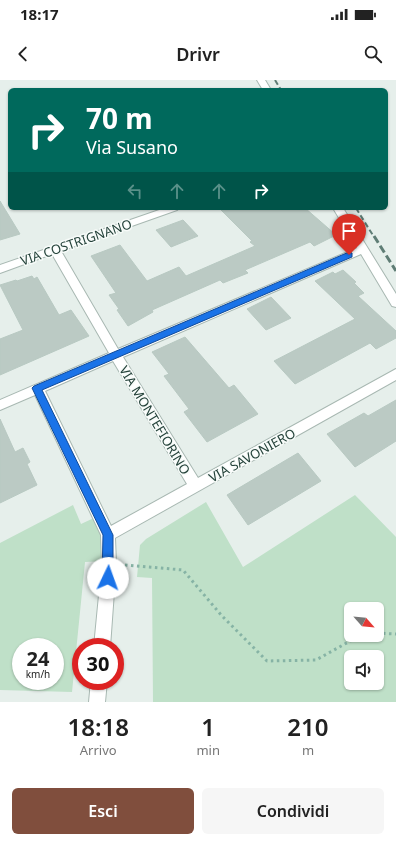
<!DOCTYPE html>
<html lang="it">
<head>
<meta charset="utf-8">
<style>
	:root { --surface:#fff; --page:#f6f6f6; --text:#222; --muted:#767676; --accent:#804e3d }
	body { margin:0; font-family:"Noto Sans",sans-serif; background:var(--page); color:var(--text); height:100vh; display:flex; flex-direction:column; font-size:15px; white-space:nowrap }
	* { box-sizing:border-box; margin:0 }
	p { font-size:13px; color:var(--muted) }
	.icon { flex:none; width:22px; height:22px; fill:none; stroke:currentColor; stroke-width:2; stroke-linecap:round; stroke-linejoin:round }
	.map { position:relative; height:622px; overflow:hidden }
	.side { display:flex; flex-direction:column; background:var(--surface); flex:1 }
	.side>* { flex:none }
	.hud { position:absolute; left:8px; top:8px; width:380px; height:122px; border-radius:6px; box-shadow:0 1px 3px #0004; background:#00695c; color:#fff; overflow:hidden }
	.needle { width:26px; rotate:117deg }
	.controls { position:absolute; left:344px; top:522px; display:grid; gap:8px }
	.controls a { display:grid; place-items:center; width:40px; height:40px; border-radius:6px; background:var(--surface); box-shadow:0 1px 3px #0004; font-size:20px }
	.speed { position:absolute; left:12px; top:558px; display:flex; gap:8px; font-size:20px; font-weight:700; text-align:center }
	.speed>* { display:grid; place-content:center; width:52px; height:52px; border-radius:50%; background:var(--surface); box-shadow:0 1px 3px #0004; line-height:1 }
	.speed small { font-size:10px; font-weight:400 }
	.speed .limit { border:6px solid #d22; background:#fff; color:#111 }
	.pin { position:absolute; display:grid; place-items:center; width:34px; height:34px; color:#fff; margin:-41px -17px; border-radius:50% 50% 50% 0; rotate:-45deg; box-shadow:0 0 4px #0007 }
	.pin .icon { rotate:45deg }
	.me { position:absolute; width:44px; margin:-22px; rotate:3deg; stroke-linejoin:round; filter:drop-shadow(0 0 3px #0008) }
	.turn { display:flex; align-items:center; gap:14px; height:84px; padding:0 12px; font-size:18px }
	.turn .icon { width:52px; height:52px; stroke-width:2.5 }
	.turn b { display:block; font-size:28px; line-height:34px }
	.lanes { display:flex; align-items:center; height:38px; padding:0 12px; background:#0003; justify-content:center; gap:20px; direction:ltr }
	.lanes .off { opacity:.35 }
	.eta { display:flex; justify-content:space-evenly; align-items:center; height:68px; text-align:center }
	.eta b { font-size:24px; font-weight:600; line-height:28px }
	.button { display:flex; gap:8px; margin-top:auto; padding:8px 12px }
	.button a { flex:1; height:46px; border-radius:6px; background:var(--accent); color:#fff; font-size:16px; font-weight:600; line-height:46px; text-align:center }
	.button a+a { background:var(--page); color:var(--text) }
	.status { display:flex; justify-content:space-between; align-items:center; height:28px; padding:0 20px; background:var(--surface); direction:ltr }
	.status svg { height:11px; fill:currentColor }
	header { display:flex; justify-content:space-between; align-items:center; height:52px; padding:0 12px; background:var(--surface); font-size:18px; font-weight:600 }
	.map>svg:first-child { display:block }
	.green { fill:#bfe0c8; fill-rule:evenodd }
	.building { fill:#bbcac4; stroke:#b8c9c2 }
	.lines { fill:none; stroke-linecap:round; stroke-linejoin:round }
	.minor-casing { stroke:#a8b8b2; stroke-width:2 }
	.path { stroke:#86b3a5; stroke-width:3; stroke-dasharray:2.5 3.5; stroke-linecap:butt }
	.minor { fill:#fff; fill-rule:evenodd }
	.rail-far1 { stroke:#5f7d75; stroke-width:2; stroke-dasharray:5.5 3; stroke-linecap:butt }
	.rail { stroke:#5f7d75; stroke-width:3; stroke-dasharray:8 3.5; stroke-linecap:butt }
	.route { fill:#1a73e8; stroke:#114b97 }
	.labels { text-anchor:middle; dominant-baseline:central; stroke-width:3; stroke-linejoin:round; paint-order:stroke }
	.street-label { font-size:13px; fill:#24423a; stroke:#f7fbf9 }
</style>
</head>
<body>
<div class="status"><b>18:17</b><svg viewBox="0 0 49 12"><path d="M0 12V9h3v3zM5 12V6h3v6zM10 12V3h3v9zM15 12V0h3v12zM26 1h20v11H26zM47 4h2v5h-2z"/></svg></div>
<header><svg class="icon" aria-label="back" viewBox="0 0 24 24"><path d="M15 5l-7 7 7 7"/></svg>Drivr<svg class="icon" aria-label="search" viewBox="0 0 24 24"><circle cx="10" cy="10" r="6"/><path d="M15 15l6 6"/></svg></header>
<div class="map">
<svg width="396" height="622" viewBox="0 0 396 622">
	<rect width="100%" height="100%" fill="#e6efeb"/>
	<g class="green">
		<path d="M355,415L396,457V622H153L152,498L137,497L140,465L146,459L206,422L243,487ZM351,529H377V555H351ZM351,577H377V603H351Z"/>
		<path d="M73,425L81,444L96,437L106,459L105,481L85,482L72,612L0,610V463ZM21,567H55V601H21Z"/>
	</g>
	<g class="building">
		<path d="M0,121L20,154L0,160Z"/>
		<path d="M219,128H305L336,155L314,166L310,162L245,190L248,193L223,203L220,200L152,230L153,232L128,246L117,230L119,229L109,215L116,213L91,176L120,165L147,201L179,187L186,196L255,166L250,162L252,161Z"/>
		<path d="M183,140L198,156L171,167L156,150Z"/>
		<path d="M343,190L356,202L354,203L364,213L358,216L396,251V258L376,269L370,263L295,304L274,281L355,239L315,201L333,192L335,194Z"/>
		<path d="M32,196L34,199L37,197L59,235L71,230L89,256L0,295V259L23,250L0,205L16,200L17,201Z"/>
		<path d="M271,217L291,238L266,250L247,229Z"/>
		<path d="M185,257L229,308L234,305L258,334L207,362L184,332L189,329L164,296L169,294L152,272Z"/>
		<path d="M396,320V361L355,387L327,354L364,333L368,336Z"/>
		<path d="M0,339L15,372L23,368L30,382L27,384L37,405L0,423Z"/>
		<path d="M298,373L321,401L248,445L227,415Z"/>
	</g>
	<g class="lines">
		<defs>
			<g id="minor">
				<path d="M257,0H265L271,10H263Z"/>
				<path d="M165,128H179L177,130L61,171L118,269L357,168L333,128H343L396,214V227L392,226L361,174L123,277L198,398L396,289V300L115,458L116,484L110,567H94L102,484L101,455L35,315L0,330V320L109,273L52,174L0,193V185ZM113,281L187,404L111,446L45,311Z"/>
				<path d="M91,601H107L105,622H89Z"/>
			</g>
		</defs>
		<use href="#minor" class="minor-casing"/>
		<g class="path">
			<path d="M125,485L183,490L222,536L267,581L316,580L361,555"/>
			<path d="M377,553L396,554"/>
		</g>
		<use href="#minor" class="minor"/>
		<g class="rail-far1">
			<path d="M275,0L281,10"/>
			<path d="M356,128L374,157"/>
		</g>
		<path class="rail" d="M374,156L396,191"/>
	</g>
	<path class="route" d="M349,172L352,173V177L42,310L113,455V498L112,502L108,504L104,502L102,498L103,455L32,308L34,306Z"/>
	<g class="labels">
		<g class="street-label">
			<text transform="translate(76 162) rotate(-19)">VIA COSTRIGNANO</text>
			<text transform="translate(155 340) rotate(59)">VIA MONTEFIORINO</text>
			<text transform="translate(252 375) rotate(-29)">VIA SAVONIERO</text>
		</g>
	</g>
</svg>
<div class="controls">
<a><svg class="needle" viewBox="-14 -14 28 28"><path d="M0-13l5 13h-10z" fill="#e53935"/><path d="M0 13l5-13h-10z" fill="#767676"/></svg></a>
<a><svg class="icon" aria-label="sound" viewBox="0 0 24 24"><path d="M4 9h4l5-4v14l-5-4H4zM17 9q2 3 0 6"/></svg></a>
</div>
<div class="speed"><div>24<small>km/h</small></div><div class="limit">30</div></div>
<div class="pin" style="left:349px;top:175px;background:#d93025"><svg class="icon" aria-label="arrive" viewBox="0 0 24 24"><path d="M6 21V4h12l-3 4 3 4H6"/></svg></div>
<svg class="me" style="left:108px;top:498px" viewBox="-20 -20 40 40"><circle r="19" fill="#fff"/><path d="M0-13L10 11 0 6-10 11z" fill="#1a73e8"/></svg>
<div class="hud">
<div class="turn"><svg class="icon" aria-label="right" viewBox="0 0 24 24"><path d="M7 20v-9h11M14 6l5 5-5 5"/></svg><div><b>70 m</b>Via Susano</div></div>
<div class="lanes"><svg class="icon off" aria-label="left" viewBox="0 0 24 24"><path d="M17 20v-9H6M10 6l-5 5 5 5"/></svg><svg class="icon off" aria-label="ahead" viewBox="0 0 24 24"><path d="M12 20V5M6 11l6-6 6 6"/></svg><svg class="icon off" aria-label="ahead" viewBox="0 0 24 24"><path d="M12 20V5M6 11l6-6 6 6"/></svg><svg class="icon" aria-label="right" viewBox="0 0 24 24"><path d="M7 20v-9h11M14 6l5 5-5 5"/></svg></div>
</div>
</div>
<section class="side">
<div class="eta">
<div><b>18:18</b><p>Arrivo</p></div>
<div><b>1</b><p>min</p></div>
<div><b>210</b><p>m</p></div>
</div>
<div class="button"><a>Esci</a><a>Condividi</a></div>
</section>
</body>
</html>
